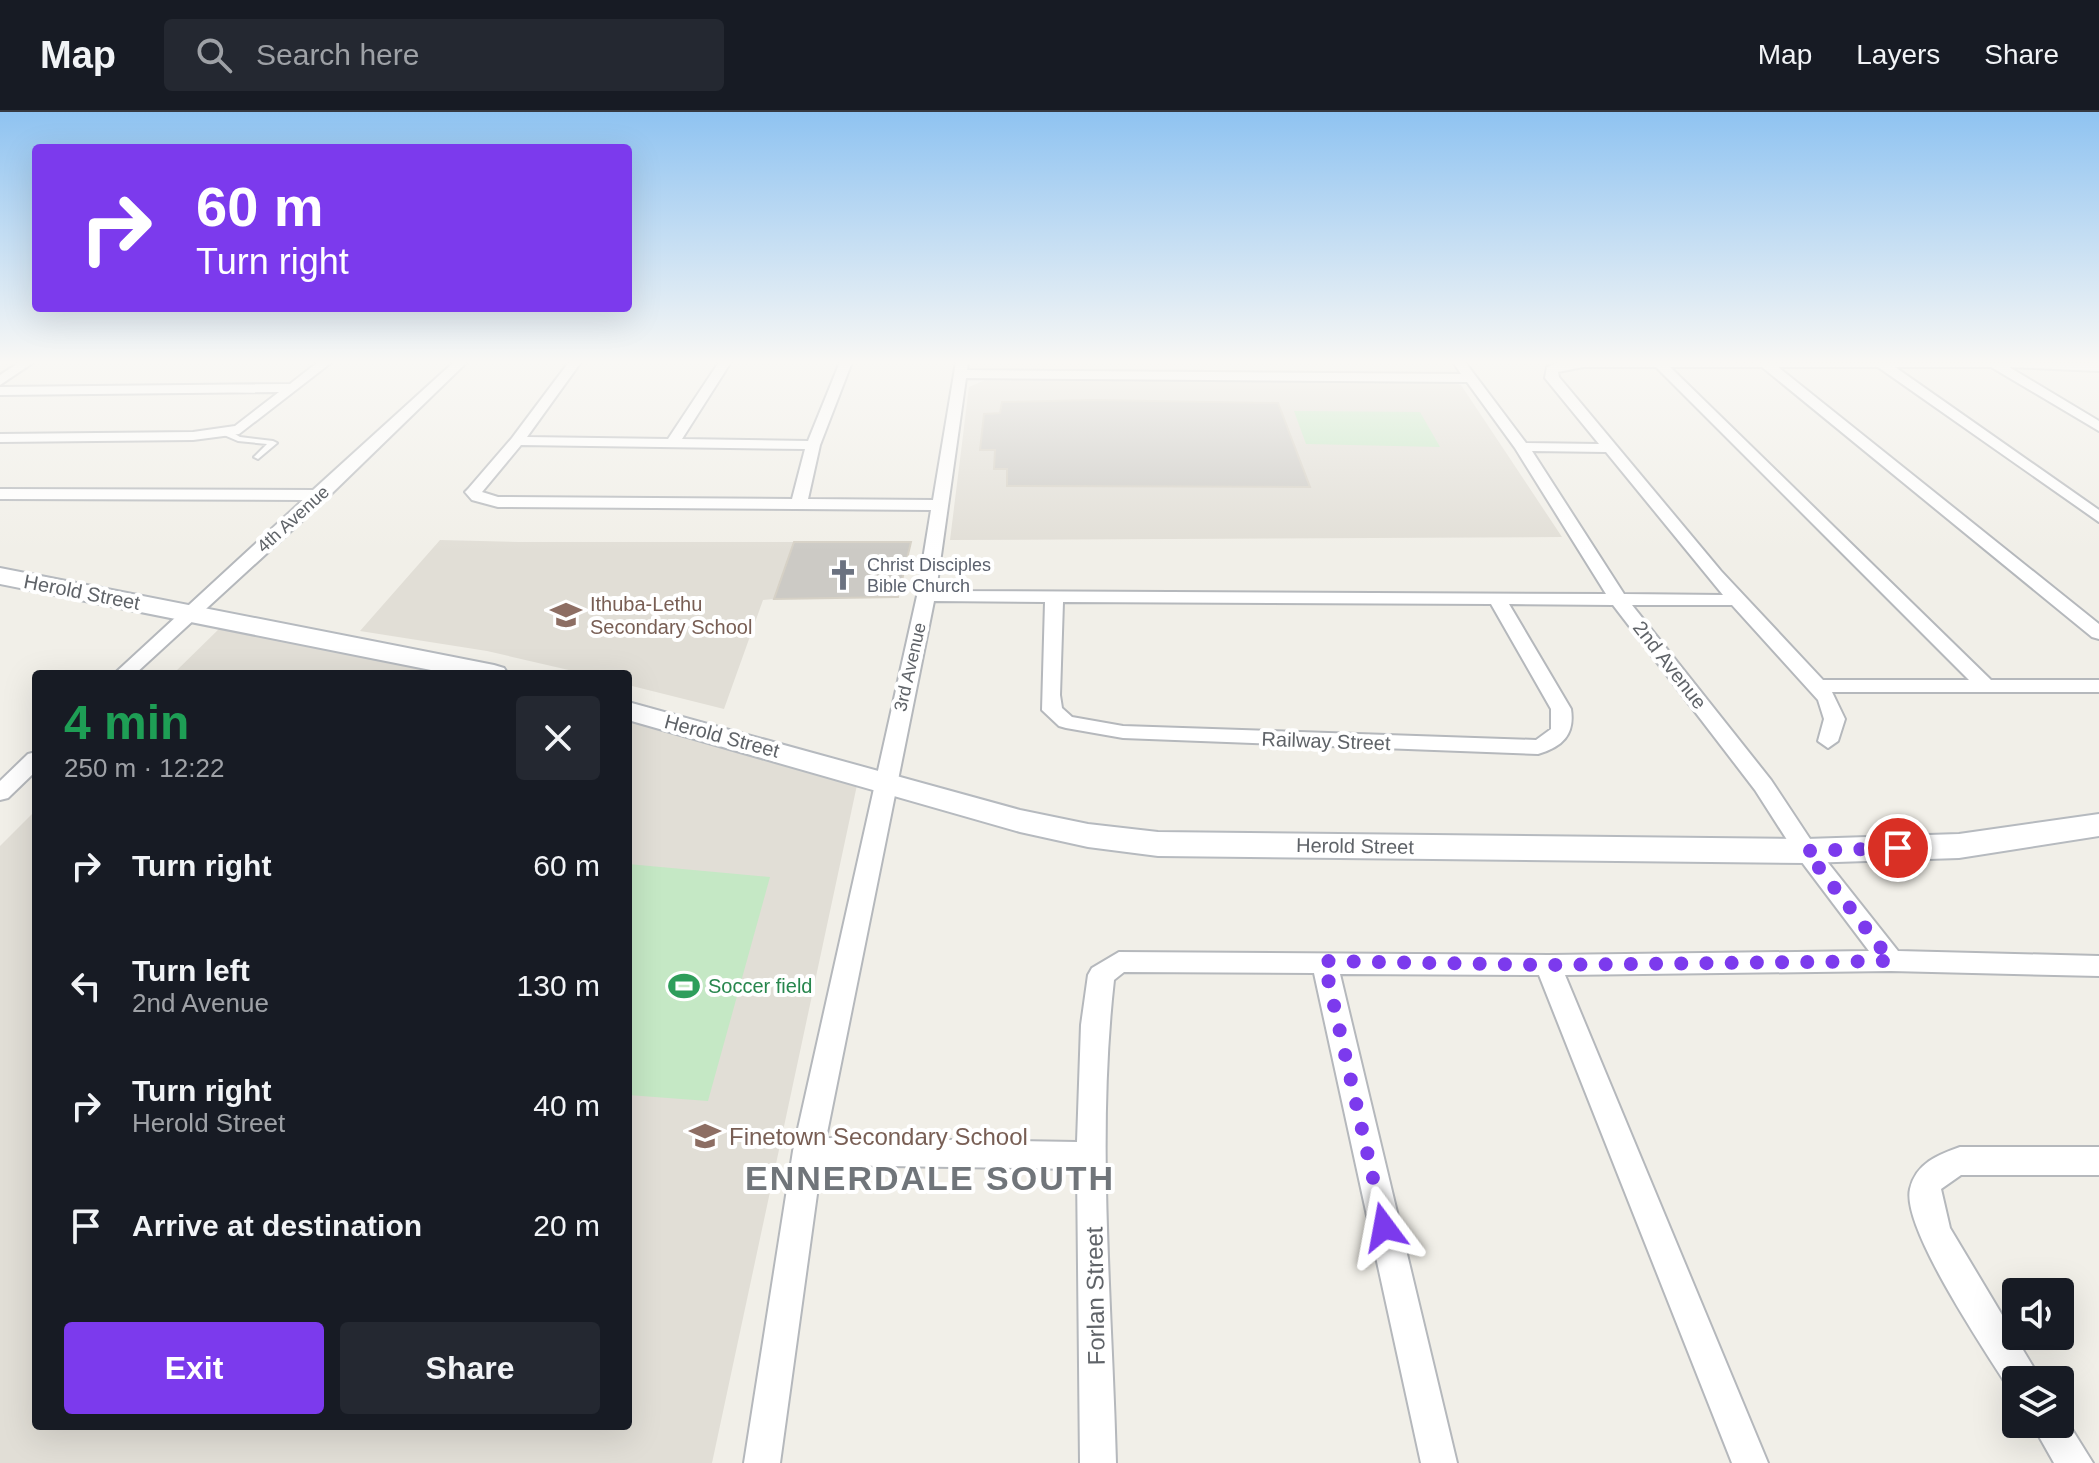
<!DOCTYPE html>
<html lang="en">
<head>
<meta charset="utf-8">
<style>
	:root { --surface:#171b24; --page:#242831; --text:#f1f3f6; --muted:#9ea1a6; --line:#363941; --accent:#7c3aed }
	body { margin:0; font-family:Arial,sans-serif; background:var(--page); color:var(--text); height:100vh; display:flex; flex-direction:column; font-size:30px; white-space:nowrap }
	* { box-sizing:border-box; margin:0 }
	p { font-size:26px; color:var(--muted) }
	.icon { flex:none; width:44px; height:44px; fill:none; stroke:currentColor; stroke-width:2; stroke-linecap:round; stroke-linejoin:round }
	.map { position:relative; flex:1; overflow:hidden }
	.details { position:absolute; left:32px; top:558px; width:600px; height:760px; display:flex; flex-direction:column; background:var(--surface); border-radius:8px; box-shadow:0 8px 32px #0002 }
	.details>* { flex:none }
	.top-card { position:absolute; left:32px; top:32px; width:600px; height:168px; border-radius:8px; box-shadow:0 8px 32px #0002; background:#7c3aed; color:#fff; overflow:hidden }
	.buttons { position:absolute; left:2002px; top:1166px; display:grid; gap:16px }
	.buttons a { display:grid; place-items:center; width:72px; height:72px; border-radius:8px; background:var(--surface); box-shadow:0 8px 32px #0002; font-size:40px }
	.pin { position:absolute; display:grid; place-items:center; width:68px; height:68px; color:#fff; margin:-34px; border:4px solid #fff; border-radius:50%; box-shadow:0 2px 8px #0007 }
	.me { position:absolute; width:88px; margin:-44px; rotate:347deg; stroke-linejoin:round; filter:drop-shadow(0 0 6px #0008) }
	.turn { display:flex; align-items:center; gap:28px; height:168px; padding:0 32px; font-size:36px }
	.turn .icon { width:104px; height:104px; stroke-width:2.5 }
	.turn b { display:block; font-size:56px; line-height:68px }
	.round { display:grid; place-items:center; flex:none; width:84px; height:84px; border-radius:8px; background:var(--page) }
	.summary { display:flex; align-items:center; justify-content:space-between; height:136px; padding:0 32px }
	h1 { font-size:48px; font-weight:700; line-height:60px; color:#1e9e55 }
	.button { display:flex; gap:16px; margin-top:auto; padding:16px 32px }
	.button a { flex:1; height:92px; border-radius:8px; background:var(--accent); color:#fff; font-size:32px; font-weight:700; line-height:92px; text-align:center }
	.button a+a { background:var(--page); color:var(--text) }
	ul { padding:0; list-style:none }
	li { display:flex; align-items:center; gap:24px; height:120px; padding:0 32px }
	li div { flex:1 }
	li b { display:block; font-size:30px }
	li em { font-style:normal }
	header { display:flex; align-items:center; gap:48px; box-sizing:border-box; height:112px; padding:0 40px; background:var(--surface); border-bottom:2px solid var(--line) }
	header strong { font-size:38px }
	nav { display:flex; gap:44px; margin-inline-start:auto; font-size:28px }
	.search { width:560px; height:72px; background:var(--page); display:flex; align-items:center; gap:20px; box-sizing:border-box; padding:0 28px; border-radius:8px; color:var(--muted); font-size:30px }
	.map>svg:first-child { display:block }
	.education { fill:#e1ded6 }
	.green { fill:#c5e8c5 }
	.building { fill:#cccac5; stroke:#d6d1c6; stroke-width:2 }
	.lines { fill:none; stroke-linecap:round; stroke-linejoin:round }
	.lane-casing { stroke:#b5b8bc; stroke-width:4 }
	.street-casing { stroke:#b5b8bc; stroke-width:4 }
	.secondary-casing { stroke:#b6babf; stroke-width:4 }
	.lane { fill:#fff; fill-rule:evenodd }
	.street { fill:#fff; fill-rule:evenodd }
	.secondary { fill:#fff; fill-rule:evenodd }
	.route { stroke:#7c3aed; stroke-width:14; stroke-dasharray:0 25.2 }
	.labels { text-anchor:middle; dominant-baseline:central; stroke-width:8; stroke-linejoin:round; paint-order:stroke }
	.far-street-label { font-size:18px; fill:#5f6368; stroke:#fff }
	.far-worship-label { font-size:18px; fill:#5b616d; stroke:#fff; text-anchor:start }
	.street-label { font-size:20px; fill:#5f6368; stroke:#fff }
	.education-label { font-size:20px; fill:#785e54; stroke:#fff; text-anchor:start }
	.leisure-label { font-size:20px; fill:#27864d; stroke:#fff; text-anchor:start }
	.near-education-label { font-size:24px; fill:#785e54; stroke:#fff; text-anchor:start }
	.near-street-label { font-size:24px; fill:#5f6368; stroke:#fff }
	.near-district-label { font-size:34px; font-weight:bold; letter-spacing:2px; fill:#70757a; stroke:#fff }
</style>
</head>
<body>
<header>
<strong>Map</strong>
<div class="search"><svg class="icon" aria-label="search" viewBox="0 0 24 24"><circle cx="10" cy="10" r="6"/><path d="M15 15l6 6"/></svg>Search here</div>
<nav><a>Map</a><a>Layers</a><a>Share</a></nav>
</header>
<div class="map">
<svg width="2099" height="1351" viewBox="0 0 2099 1351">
	<rect width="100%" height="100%" fill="#f1efe8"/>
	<g class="education">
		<path d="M985,268L1447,269L1461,273L1562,425L950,428L969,275Z"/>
		<path d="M440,428L518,430H794L774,487L763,488L724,597L628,573V562H586L487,539L360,519Z"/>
		<path d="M223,513L462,562H173Z"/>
		<path d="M628,608L857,673L712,1351H0V734L36,698V1314H628Z"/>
	</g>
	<g class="green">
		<path d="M1294,299L1420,300L1440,335L1306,332Z"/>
		<path d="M628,752L770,765L708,989L628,983Z"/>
	</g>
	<g class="building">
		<path d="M1094,288L1278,291L1310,375L1007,374V357H994L995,338H980L984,302L1000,301L1002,290Z"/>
		<path d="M794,430H911L898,485L774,487Z"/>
	</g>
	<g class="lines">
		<defs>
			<path id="lane" d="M224,319H230L240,325L273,329L277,331L258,347L254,345L267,332L238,329L224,323Z"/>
			<g id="street">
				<path d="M20,250H34L0,273V263Z"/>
				<path d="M318,250H332L239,322L193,328L0,330V322L193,320L235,314L279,280L0,283V275L290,272Z"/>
				<path d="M454,250H467L327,386L135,562H114L303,388L0,387V377L313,378Z"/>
				<path d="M569,250H581L527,325L668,327L719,250H731L682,327L808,329L840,250H852L820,333L808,387L933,388L956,250H968L967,258L1461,262L1453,250H1465L1526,331L1599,332L1545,266L1547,255L1560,250L2099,251V259L2009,255L2099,309V319L1991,255H1895L2099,398V410L1878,255H1778L2099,512V527L2092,525L1762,255H1670L1991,568H2099V580H1832L1845,607L1838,629L1828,636L1818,629L1824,607L1818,588L1732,493H1632L1771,668L1814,733L1898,839L2099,844V864L1891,859L1565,863L1768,1351H1732L1539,863L1340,862L1457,1351H1421L1314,861L1124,860L1114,868C1096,1027 1112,1191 1116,1351H1080L1077,1057L821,1053L780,1351H744L793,1039L917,484L931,398L498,395L472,388L465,380L468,377L512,326ZM1583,255H1656L1969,568H1823L1721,459L1559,265L1558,260ZM966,266L1467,270L1515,336L1606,482L936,479ZM521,333L805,337L792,387L498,385L482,380ZM1532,339L1606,340L1723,483L1624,482ZM934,489L1045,490L1042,598L1059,614L1066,616L1123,626L1538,642C1562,635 1575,623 1571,597L1509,492L1613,493L1755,678L1798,745L1869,839L1548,843L1119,840L1092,856L1088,863L1081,913L1077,1030L826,1026ZM1063,490L1491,492L1551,597V617L1536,628L1123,614L1072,605L1062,596L1060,583Z"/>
				<path d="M36,640V659L8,686L0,688V669L28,642Z"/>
				<path d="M1960,1035H2099V1063H1961L1941,1077L1950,1116L2041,1268H2016V1283L2011,1280C1988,1243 1901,1116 1910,1077C1916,1051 1938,1043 1960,1035Z"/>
				<path d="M2060,1298L2093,1351H2054L2032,1312H2060Z"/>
			</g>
			<g id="secondary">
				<path d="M0,456L494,553L504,556L508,562H451L0,472Z"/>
				<path d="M628,590L1020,698L1088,712L1158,720L1806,727L1959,722L2099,702V724L1959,746L1806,751L1158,744L1088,735L1020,720L628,608Z"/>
			</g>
		</defs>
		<use href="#lane" class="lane-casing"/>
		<use href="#street" class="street-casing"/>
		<use href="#secondary" class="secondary-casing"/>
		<use href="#lane" class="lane"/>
		<use href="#street" class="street"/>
		<use href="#secondary" class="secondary"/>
	</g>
	<linearGradient id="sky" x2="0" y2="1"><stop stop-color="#8fc3f1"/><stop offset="0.57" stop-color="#f9f8f5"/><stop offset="1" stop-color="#f9f8f5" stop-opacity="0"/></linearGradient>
	<rect width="2099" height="439" fill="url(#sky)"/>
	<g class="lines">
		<path class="route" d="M1384,1115L1324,849L1548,853L1891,849L1806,739L1898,736"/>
	</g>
	<defs>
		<symbol id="church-bare" viewBox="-9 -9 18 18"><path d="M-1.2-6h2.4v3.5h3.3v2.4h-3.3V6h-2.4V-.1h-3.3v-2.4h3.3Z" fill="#6b7280" stroke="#fff" stroke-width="2.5" paint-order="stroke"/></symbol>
		<symbol id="school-bare" viewBox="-9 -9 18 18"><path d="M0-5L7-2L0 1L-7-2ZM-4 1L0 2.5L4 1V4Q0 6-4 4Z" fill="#8d6e63" stroke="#fff" stroke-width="2.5" paint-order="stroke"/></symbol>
		<symbol id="stadium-bare" viewBox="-9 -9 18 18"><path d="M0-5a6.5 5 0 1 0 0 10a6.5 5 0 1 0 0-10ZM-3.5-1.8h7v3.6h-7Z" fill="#2e9e5b" stroke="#fff" stroke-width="2.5" paint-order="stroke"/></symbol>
	</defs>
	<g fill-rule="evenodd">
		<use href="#church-bare" x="821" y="441" width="44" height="44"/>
		<use href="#school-bare" x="544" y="481" width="44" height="44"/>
		<use href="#stadium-bare" x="662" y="852" width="44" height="44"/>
		<use href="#school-bare" x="683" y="1002" width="44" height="44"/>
	</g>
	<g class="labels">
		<g class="far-street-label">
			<text transform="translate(293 407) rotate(-42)">4th Avenue</text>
			<text transform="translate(910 555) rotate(-77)">3rd Avenue</text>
		</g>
		<g class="far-worship-label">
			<text x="867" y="453">Christ Disciples<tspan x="867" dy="21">Bible Church</tspan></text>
		</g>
		<g class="street-label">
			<text transform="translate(82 480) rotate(11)">Herold Street</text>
			<text transform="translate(1670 553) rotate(52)">2nd Avenue</text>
			<text transform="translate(722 624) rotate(15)">Herold Street</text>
			<text transform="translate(1326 629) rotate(2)">Railway Street</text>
			<text transform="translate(1355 734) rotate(1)">Herold Street</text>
		</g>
		<g class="education-label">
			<text x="590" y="492">Ithuba-Lethu<tspan x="590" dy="23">Secondary School</tspan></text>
		</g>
		<g class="leisure-label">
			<text x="708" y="874">Soccer field</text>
		</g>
		<g class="near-education-label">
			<text x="729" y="1024">Finetown Secondary School</text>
		</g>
		<g class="near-street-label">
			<text transform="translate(1095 1184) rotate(-91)">Forlan Street</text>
		</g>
		<g class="near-district-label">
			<text x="930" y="1066">ENNERDALE SOUTH</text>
		</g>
	</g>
</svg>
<div class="buttons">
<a><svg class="icon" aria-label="sound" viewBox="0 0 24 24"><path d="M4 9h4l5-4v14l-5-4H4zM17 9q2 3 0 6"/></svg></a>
<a><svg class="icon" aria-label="layers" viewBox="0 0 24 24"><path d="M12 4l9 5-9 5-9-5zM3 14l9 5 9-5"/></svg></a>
</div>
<div class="pin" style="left:1898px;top:736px;background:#d93025"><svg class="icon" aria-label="arrive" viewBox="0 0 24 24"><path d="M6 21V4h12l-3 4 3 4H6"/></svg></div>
<svg class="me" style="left:1384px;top:1115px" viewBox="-20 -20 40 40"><path d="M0-17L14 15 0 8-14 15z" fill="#7c3aed" stroke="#fff" stroke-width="4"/></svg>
<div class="top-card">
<div class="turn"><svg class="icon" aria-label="right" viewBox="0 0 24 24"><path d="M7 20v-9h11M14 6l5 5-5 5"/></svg><div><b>60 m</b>Turn right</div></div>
</div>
<section class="details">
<div class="summary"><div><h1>4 min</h1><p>250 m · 12:22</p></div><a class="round"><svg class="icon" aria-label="close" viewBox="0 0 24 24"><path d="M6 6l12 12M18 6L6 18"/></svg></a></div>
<ul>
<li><svg class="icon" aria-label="right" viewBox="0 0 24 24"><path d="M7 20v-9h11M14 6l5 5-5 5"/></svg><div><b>Turn right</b></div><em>60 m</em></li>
<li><svg class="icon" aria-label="left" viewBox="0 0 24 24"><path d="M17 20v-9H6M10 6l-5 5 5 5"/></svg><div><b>Turn left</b><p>2nd Avenue</p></div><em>130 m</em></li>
<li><svg class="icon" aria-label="right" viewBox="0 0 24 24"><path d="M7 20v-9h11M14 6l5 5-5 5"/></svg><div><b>Turn right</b><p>Herold Street</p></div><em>40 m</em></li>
<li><svg class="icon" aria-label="arrive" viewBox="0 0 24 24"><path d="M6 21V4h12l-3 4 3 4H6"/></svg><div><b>Arrive at destination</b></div><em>20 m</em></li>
</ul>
<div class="button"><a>Exit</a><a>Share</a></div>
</section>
</div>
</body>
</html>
